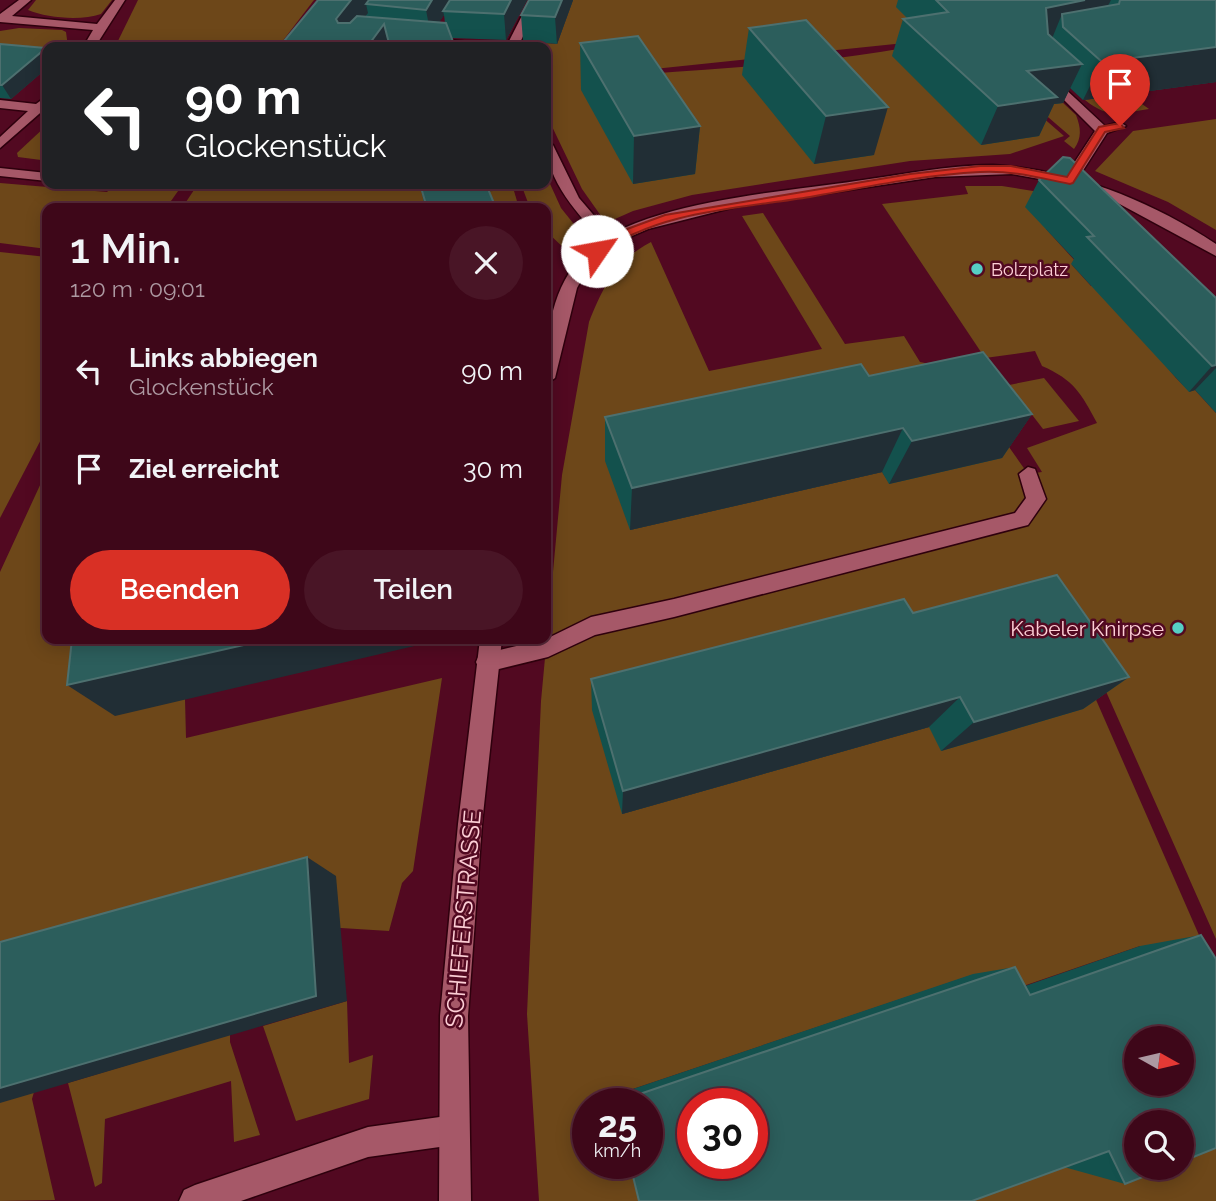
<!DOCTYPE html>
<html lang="de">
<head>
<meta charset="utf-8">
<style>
	:root { --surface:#3e0719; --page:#491526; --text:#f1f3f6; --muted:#ad99a2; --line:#572838; --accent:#d93025 }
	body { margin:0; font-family:Raleway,sans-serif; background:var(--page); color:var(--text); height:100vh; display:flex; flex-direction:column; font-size:26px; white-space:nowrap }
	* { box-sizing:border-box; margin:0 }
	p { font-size:23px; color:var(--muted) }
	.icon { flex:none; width:38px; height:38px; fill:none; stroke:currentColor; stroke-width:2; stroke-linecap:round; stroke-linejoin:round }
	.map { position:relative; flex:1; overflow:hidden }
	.side { position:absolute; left:42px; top:203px; width:509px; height:441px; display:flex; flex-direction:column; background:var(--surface); border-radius:14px; box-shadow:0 4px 18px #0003,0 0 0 2px var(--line) }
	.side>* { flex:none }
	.guide { position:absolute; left:42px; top:42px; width:509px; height:147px; border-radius:14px; box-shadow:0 4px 18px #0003,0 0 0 2px var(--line); background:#202124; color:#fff; overflow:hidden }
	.needle { width:46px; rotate:98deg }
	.buttons { position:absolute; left:1124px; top:1026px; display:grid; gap:14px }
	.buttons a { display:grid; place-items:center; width:70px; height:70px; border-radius:50%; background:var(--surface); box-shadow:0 4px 18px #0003,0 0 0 2px var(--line); font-size:35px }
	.speed { position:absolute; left:572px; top:1088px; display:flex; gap:14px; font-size:35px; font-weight:700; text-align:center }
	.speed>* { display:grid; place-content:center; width:91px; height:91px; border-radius:50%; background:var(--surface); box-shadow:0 4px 18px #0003,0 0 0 2px var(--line); line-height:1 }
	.speed small { font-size:18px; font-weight:400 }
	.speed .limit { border:10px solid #d22; background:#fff; color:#111 }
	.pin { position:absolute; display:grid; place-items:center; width:60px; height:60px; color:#fff; margin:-72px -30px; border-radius:50% 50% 50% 0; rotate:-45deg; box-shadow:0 0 7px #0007 }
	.pin .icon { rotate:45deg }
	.me { position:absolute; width:77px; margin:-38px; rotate:57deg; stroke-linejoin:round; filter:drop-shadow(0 0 5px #0008) }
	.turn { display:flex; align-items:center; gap:24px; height:147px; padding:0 28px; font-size:32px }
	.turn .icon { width:91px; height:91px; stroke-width:2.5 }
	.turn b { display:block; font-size:49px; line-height:60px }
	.round { display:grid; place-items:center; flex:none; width:74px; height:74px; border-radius:37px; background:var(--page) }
	.summary { display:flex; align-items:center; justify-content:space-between; height:119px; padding:0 28px }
	h1 { font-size:42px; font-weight:600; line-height:52px }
	.action { display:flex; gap:14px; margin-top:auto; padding:14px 28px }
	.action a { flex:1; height:80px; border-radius:42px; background:var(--accent); color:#fff; font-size:28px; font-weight:600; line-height:80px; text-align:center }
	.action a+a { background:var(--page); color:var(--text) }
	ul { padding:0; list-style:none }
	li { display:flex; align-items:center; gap:21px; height:98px; padding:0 28px }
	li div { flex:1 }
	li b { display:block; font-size:26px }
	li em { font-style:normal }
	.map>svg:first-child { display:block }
	.green { fill:#6d4719; fill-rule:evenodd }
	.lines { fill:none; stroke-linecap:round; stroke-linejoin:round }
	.service-casing { stroke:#2e000d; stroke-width:3 }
	.minor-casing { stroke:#2e000d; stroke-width:3 }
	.service { fill:#a65868; fill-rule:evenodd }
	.minor { fill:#a65868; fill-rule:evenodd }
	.wall { fill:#13514d; fill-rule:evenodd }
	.shaded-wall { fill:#212e35 }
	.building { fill:#2c5e5c; stroke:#4d706f; stroke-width:2; fill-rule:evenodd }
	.route { fill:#d93025; stroke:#8d1f18; stroke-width:2 }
	.poi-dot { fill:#56cec4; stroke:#520921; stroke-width:2.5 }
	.labels { text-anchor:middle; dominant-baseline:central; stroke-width:5; stroke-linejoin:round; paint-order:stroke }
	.far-poi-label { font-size:18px; fill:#fdcfd6; stroke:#520921; text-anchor:start }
	.poi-label { font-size:21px; fill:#fdcfd6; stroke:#520921; text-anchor:end }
	.near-street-label { font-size:24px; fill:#fdcfd6; stroke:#520921 }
</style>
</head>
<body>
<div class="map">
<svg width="1216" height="1201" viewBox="0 0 1216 1201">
	<rect width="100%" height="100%" fill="#520921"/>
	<g class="green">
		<path d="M36,0H112L101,14C81,21 47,18 28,10Z"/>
		<path d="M138,0H314L278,47H115Z"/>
		<path d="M573,0H1030L986,68L1064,136L1010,154L910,161L692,195L633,211L606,223L582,189L546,114V47H530L533,42L557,44ZM953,38C852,62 749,66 646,74L654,69Z"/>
		<path d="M19,28L62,30L66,32L68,47H47V61L0,57V31Z"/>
		<path d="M1018,61L1076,115C1081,128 1082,138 1074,149L1064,141L1070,136L1041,111Z"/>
		<path d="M1128,94L1149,109C1121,113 1108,119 1085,100Z"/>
		<path d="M1216,119V230L1168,202L1095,171L1133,131Z"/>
		<path d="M47,125V154L41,160L18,157L17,153Z"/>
		<path d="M546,175L561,208L585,238L568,252L546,231V208H530L521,184H546Z"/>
		<path d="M0,183L107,192L115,184H183L166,208H47V249L0,243Z"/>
		<path d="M198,184H428L425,208H182Z"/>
		<path d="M490,184H512L519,208H489L484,192Z"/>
		<path d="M965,186H1002L1058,195L1046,229L1077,263L1072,265L1091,286L1098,285L1176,378L1189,391L1195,390L1216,413V939L1104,687L1090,686L1216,974L1140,946L985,999L972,975L615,1095L617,1104H588V1164H631L640,1201H539L527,1014L541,701L562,475L589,322C603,287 616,260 651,242L709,371L822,349L742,216L763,213L845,344L904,336L920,362L954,369L1028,474L1042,472L1027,448L1097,423C1081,393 1074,380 1042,366L1035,351L985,358L882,204L968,194ZM843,410L890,484L882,472L630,530ZM879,635L929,727L622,814Z"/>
		<path d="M0,252L47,257V428L0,518Z"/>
		<path d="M1044,378L1079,421L1043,429L1009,385Z"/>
		<path d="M47,470V639H120L185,699L186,738L442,678L413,871L402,883L389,931L341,928L0,970V572Z"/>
		<path d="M347,1001L349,1063L373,1055L369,1099L296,1121L263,1026Z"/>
		<path d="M230,1034V1042L260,1135L234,1142L231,1081L105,1119L102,1183L95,1187L68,1083Z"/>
		<path d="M34,1092L32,1099L55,1200L0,1201V1102Z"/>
		<path d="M1216,1109V1201H883L1050,1138L1136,1167H1181V1122Z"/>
	</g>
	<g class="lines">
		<defs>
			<g id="service">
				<path d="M19,0H31L12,16L97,24L115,0H125L95,47H83L93,30L0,22V14Z"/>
				<path d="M530,0H540L518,47H506Z"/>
				<path d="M427,38L491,44L497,47L423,43V39Z"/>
				<path d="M1046,71L1105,126L1120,122L1126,126L1107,133L1075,183L1070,184L1063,180L1095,131L1042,78L1040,75Z"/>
				<path d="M47,96V107L0,148V137L28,111L0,108V100L36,104Z"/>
				<path d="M546,141L553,145L579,198L616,241L614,244H604C579,214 546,182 546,141Z"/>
				<path d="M0,168L47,173V181L0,176Z"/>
				<path d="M1028,467L1035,469L1046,499L1028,525L674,617L595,635L548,657L487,672L479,669L476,662L479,655L546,639L591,617L674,599L1015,513L1026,498L1019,474Z"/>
				<path d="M454,1115L465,1119L469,1130L465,1141L454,1145L368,1157L241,1201H179L184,1190L195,1185L368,1127Z"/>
			</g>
			<g id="minor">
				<path d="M993,165C1074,170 1149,200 1216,244V256L1114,201L1062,183L1012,174L935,177L735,207L648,229L618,242L601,255L589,266L577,288L555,378L546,384C546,340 549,295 579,259C628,202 784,192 856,181C902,175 946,165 993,165Z"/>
				<path d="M480,639H502L482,824L468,1016L471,1201H439L440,1016L458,824Z"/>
			</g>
		</defs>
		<use href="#service" class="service-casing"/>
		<use href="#minor" class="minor-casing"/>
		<use href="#service" class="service"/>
		<use href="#minor" class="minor"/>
	</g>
	<g class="wall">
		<path d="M318,0H527L506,40L452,38L455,47H279ZM444,15L445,23L439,22Z"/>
		<path d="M529,0H573L557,44L523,41L521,15Z"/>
		<path d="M898,0H1216V82L1083,100L1070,88L1063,103L1054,104L1039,136L981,145L892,56L903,19L907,18L896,7Z"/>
		<path d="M749,28L874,155L814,164L742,75Z"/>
		<path d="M580,43L700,126L695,174L633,184L581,90Z"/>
		<path d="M0,44L46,48L47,49V68L11,99L0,98Z"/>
		<path d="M1039,180L1216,298V413L1195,390L1189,392L1071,264L1074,259L1025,207Z"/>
		<path d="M420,184H492L493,191H489L496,208H425Z"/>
		<path d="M869,376L1032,414L1002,458L889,484L882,472L630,530L605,461V417Z"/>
		<path d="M913,613L1129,677L1083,709L941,751L929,727L622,814L592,710L591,679Z"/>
		<path d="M1201,935L1125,1184L1064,1167L616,1104L615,1095L973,974L1015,967L1025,986L1140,946Z"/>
	</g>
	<g class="shaded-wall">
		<path d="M351,0H378L366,4L368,13L343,45L336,19Z"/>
		<path d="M432,0H453L443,11L444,15L431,36L426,10Z"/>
		<path d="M511,0H527L506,40L504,14Z"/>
		<path d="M562,0H573L557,44L555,17Z"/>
		<path d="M1085,0H1111L1095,31L1062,14L1051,41L1030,45L1046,8Z"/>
		<path d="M384,24L389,47H367Z"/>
		<path d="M1216,47V82L1083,100L1102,62Z"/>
		<path d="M46,48L47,68L11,99L2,85Z"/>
		<path d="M1082,64L1063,103L1054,104L1039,136L981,145L998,106L1027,71Z"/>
		<path d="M888,107L874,155L814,164L826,116Z"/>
		<path d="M700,126L695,174L633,184L634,136Z"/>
		<path d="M482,184H492L493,191L483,192Z"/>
		<path d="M1216,365V368L1195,390L1189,392L1212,366Z"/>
		<path d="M1032,414L1002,458L889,484L912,441Z"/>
		<path d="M903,428L882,472L630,530L632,488Z"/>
		<path d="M270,639H422L423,644L115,716L67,685Z"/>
		<path d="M1129,677L1083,709L941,751L974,722Z"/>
		<path d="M960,697L929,727L622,814L623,791Z"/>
		<path d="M307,857L336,876L347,1001L0,1103V1088Z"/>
	</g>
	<g class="building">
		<path d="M318,0H351L336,19L338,23H350L357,16L446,23L455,47H390L384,24L367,47H279Z"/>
		<path d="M369,0H432L426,10L366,4Z"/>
		<path d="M450,0H511L504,14L443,11Z"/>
		<path d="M529,0H562L555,17L521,15Z"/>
		<path d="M936,0H1085L1046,8L1048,34L1082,64L1027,71L1057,97L998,106L903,19L948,12Z"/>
		<path d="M1120,0H1216V47L1102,62L1063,27L1062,14L1119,4Z"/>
		<path d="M806,20L888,107L826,116L749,28Z"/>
		<path d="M638,36L700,126L634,136L580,43Z"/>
		<path d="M0,44L46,48L2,85H0Z"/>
		<path d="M1063,157L1070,158L1216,298V365L1212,366L1087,237L1094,236L1039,180Z"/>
		<path d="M420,184H486L496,208H427Z"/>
		<path d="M983,352L1032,414L912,441L903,428L632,488L605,417L861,364L869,376Z"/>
		<path d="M1057,575L1129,677L974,722L960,697L623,791L591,679L904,599L913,613Z"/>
		<path d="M72,639H270L67,685Z"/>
		<path d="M307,857L316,996L0,1088V942Z"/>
		<path d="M1201,935L1216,959V1148L1181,1162V1122H1136V1167H1168L1125,1184L1109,1151L972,1201H639L630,1164H648V1104H616V1102L1015,967L1030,995ZM1136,1038H1181V1083H1136ZM693,1104H752V1164H693Z"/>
	</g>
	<path class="route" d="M1120,123L1124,128L1105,132L1073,183L1070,184C1040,178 1010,170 980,172C923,175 866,187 810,197C744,208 654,211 601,254L591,251L611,235L665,215L910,174L980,166H1011L1067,177L1099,127Z"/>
	<g class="poi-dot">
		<circle cx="977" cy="269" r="7"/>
		<circle cx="1178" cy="628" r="7"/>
	</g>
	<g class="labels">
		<g class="far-poi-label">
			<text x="991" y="269">Bolzplatz</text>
		</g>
		<g class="poi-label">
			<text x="1164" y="628">Kabeler Knirpse</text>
		</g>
		<g class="near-street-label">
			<text transform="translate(463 919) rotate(-85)">SCHIEFERSTRASSE</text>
		</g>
	</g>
</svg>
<div class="buttons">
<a><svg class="needle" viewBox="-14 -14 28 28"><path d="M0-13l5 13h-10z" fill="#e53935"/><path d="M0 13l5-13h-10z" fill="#ad99a2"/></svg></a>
<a><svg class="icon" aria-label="search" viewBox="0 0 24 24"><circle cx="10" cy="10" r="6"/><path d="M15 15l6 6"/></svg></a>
</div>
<div class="speed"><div>25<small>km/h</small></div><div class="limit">30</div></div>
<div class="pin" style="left:1120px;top:126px;background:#d93025"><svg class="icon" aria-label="arrive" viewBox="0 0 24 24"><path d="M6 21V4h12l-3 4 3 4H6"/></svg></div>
<svg class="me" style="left:597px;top:251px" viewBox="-20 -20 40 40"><circle r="19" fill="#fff"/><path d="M0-13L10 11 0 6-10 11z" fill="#d93025"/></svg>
<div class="guide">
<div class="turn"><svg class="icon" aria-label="left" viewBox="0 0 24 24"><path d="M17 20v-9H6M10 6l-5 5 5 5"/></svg><div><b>90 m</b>Glockenstück</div></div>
</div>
<section class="side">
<div class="summary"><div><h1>1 Min.</h1><p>120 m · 09:01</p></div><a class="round"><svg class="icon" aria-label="close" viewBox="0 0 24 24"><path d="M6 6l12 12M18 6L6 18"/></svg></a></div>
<ul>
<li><svg class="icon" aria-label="left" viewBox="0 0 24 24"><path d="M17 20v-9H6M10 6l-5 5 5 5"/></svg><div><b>Links abbiegen</b><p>Glockenstück</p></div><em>90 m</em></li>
<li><svg class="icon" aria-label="arrive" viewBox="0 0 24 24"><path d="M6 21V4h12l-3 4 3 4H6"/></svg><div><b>Ziel erreicht</b></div><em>30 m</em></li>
</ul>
<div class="action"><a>Beenden</a><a>Teilen</a></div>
</section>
</div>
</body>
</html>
